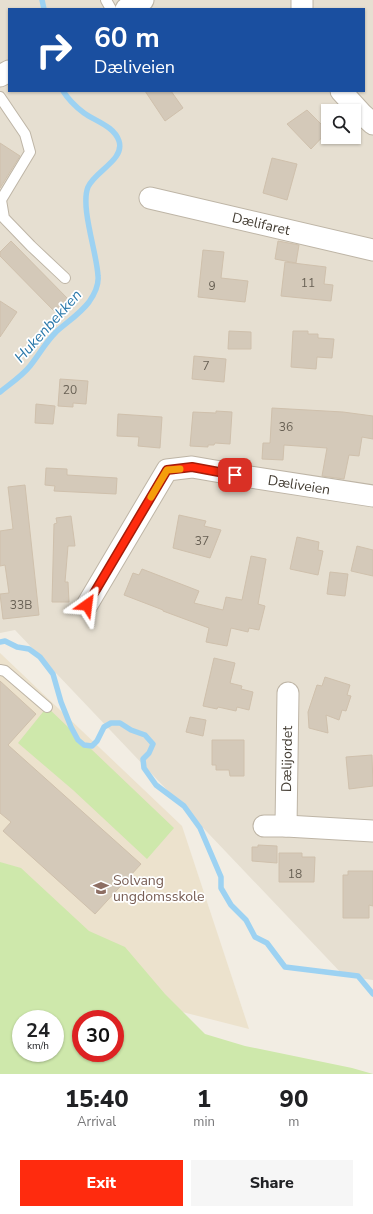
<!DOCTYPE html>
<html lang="en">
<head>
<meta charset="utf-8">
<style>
	:root { --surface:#fff; --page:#f6f6f6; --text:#202124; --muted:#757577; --accent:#ff2b0e }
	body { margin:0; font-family:"Nunito Sans",sans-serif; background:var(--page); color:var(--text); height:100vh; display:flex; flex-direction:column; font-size:15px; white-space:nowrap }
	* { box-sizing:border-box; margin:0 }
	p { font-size:13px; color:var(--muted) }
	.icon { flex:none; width:22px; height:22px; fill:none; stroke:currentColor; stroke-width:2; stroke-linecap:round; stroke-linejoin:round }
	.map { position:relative; height:1074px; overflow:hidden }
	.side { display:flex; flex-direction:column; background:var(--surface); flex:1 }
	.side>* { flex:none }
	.guide { position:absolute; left:8px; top:8px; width:357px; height:84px; border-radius:0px; box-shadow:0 1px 3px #0004; background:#1a4fa0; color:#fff; overflow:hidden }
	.buttons { position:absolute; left:321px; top:104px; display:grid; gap:8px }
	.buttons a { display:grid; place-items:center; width:40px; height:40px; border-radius:0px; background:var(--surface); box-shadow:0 1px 3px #0004; font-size:20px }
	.speed { position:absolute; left:12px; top:1010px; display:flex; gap:8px; font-size:20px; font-weight:700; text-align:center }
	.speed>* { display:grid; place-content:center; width:52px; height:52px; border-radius:50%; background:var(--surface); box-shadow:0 1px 3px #0004; line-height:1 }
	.speed small { font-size:10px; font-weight:400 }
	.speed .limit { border:6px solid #d22; background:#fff; color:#111 }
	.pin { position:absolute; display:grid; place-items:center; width:34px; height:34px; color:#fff; margin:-17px; border-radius:8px; box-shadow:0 2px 6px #0006 }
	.me { position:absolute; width:44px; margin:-22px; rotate:31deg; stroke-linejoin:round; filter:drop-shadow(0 0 3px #0008) }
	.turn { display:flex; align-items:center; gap:14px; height:84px; padding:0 20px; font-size:18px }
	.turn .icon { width:52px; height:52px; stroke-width:2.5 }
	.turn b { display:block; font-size:28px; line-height:34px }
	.eta { display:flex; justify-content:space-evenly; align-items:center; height:68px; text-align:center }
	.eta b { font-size:24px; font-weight:800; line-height:28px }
	.primary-button { display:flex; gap:8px; margin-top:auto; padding:8px 20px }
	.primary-button a { flex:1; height:46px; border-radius:0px; background:var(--accent); color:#fff; font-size:16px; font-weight:800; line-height:46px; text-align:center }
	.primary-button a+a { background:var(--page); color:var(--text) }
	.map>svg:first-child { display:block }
	.residential { fill:#e6dfd1; fill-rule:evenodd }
	.education { fill:#ece2cd }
	.green { fill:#cee8ab; fill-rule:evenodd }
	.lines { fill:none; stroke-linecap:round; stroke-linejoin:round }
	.stream { stroke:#9dd2f2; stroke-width:5.5 }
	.building { fill:#d4c9b9; stroke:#cfc0ac }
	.lane-casing { stroke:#beb5a6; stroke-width:12 }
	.street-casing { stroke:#beb5a6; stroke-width:23 }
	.lane { stroke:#fff; stroke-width:10 }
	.street { stroke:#fff; stroke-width:21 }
	.route-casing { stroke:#a61c09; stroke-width:10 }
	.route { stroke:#ff2b0e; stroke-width:7 }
	.slow { stroke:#f59e0b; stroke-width:7 }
	.labels { text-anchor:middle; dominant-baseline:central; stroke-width:3.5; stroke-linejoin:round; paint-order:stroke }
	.number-label { font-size:12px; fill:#686054 }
	.street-label { font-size:14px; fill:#443d33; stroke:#fff }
	.education-label { font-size:14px; fill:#785e54; stroke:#fff; text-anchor:start }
	.water-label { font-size:15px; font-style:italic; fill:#2978aa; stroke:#fff }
</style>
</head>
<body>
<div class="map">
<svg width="373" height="1074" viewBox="0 0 373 1074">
	<rect width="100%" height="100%" fill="#f2ede3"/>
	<path class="residential" d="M0,0H373V980L344,976L15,630L0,633ZM9,9H364V91H9ZM328,111H354V137H328Z"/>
	<path class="education" d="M0,653L182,826L249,1029L61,981L0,949Z"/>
	<g class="green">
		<path d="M47,707L174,828L147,859L73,790L18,743Z"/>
		<path d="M0,862L21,868L89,931L125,947L165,994L205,1034L245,1046L352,1068L373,1074H0ZM21,1019H55V1053H21ZM81,1019H115V1053H81Z"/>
	</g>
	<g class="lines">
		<g class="stream">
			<path d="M42,0L44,9"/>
			<path d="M0,392C10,384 22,376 30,366C39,355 45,343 56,332C67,322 80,314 89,302C94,295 99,285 98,276C97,253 80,207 88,187C95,171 125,160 119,141C114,126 95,121 84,113C76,107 68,99 63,91"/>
			<path d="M0,642L5,641L17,647L29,649L40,657L53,674L61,702L71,727L78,740L84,745L92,746L97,741L104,727L111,723H120L131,730L145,735L153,744L149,753L143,759L144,768L156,785L184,806L200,828L221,877V888L231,905L246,920L255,937L267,943L285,967L358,976L373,994"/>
		</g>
	</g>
	<g class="building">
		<path d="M145,91H171L183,108L165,121Z"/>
		<path d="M307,110L328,131L311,149L287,124Z"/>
		<path d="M0,143L20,156L0,188Z"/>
		<path d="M272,158L297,164L287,200L263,193Z"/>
		<path d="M11,241L69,300L56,313L0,256V252Z"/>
		<path d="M278,241L299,245L296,263L275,259Z"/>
		<path d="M203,250L224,252L221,278L248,281L245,302L198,297Z"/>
		<path d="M285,262L326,267L324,284L333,285L331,301L281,296Z"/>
		<path d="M0,301L17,312L0,337Z"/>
		<path d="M229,331L251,332V349H228Z"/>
		<path d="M293,331H308V334H318V338L334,339L332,358L317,357L316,369L291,367Z"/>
		<path d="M194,356L226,359L224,382L192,379Z"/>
		<path d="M60,379L88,381L86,404L73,403V407L58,406Z"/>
		<path d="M36,404L55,406L53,424L35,423Z"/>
		<path d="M272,408L343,412L373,416V439L362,437L359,456L349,455L344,479L322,476L327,448L284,445L283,460L262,459L263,443H270Z"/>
		<path d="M216,411L232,412L230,444L215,443L214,445H208V447L190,446L193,412L216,413Z"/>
		<path d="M118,414L162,417L160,448L138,446L139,437L117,436Z"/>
		<path d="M46,468L67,469V475L117,478L116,494L54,491L55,486L45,485Z"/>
		<path d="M25,485L39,615L3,619L0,594L9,593L5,565L0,566V531L13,529L8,487Z"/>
		<path d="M179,515L206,521L204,526L221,530L210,558L173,548Z"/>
		<path d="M71,516L75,546H68L65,582H68L69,602H52L54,524L57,523L56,518Z"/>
		<path d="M297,537L319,542L318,550L323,551L318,575L290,569Z"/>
		<path d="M357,546L373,550V576L351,571Z"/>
		<path d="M251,556L266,559L258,604L265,606L259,630L249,628L248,632L231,628L227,646L206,642L209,628L163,611V610L124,595L133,573L139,575L142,569L199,591L194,603L223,610L226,597L242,600Z"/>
		<path d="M330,572L348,574L345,596L327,594Z"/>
		<path d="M214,658L235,663L230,683L242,686L241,689L253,692L249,710L237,707L236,711L218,707L217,709L203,706Z"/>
		<path d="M325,677L350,685L347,695L351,696L346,711L342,710L339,720L326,715L328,733L309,728L308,712L317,685L322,686Z"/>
		<path d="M0,681L36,714L8,745L141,864L95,914L3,831L11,822L0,813Z"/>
		<path d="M190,717L206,720L203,736L186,732Z"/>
		<path d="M212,740H244V776H230L229,770H216V765H212Z"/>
		<path d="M372,755L373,786L349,789L346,757Z"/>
		<path d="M258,845L277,846V863L252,861V847H258Z"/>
		<path d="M279,853H302V857H315L314,882H279Z"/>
		<path d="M348,871H373V906L369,905V918H343V875H348Z"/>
	</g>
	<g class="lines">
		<defs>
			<g id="lane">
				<path d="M106,0L111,9"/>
				<path d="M0,97L25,134L30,152L1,200L4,218L31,246L65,278"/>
				<path d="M0,670L5,671L47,707"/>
			</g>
			<g id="street">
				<path d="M302,0V9"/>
				<path d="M126,9L143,0"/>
				<path d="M0,76L9,71"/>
				<path d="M341,91L362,114L373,124"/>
				<path d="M150,198L373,250"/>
				<path d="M87,605L167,470L192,467L250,477L373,496"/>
				<path d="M264,826H286L373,831"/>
				<path d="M286,826L288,693"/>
			</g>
		</defs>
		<use href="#lane" class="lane-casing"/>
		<use href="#street" class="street-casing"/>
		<use href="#lane" class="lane"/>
		<use href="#street" class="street"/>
	</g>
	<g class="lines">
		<defs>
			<path id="route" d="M87,605L167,470L192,467L235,475"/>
		</defs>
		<use href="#route" class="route-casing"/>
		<use href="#route" class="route"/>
		<path class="slow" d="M151,497L167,470L180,469"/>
	</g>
	<defs>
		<symbol id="school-bare" viewBox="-9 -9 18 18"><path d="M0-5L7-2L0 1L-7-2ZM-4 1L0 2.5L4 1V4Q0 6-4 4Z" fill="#8d6e63" stroke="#fff" stroke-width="2.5" paint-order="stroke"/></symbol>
	</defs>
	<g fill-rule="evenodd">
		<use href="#school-bare" x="90" y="877" width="22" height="22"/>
	</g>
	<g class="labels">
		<g class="number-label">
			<text x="308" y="283">11</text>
			<text x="212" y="286">9</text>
			<text x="206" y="366">7</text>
			<text x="70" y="390">20</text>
			<text x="286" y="427">36</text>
			<text x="202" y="541">37</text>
			<text x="21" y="605">33B</text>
			<text x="295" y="874">18</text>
		</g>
		<g class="street-label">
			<text transform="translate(261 224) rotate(13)">Dælifaret</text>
			<text transform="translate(299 485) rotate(9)">Dæliveien</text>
			<text transform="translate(287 759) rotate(-89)">Dælijordet</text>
		</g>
		<g class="education-label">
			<text x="113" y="880">Solvang<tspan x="113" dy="16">ungdomsskole</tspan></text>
		</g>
		<g class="water-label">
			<text transform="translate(48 326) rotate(-48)">Hukenbekken</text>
		</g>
	</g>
</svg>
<div class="buttons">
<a><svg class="icon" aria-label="search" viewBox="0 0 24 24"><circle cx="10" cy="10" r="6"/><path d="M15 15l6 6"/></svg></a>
</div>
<div class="speed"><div>24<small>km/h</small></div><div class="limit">30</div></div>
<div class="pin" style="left:235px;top:475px;background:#d93025"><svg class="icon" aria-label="arrive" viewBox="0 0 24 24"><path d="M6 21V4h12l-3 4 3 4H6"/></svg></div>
<svg class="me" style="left:87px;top:605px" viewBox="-20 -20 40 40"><path d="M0-17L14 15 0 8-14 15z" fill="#ff2b0e" stroke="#fff" stroke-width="4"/></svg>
<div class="guide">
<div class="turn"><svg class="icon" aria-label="right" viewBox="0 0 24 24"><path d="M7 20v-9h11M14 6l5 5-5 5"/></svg><div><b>60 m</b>Dæliveien</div></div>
</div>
</div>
<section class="side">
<div class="eta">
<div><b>15:40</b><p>Arrival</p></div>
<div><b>1</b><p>min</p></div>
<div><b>90</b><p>m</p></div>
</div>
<div class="primary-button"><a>Exit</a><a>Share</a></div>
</section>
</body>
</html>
